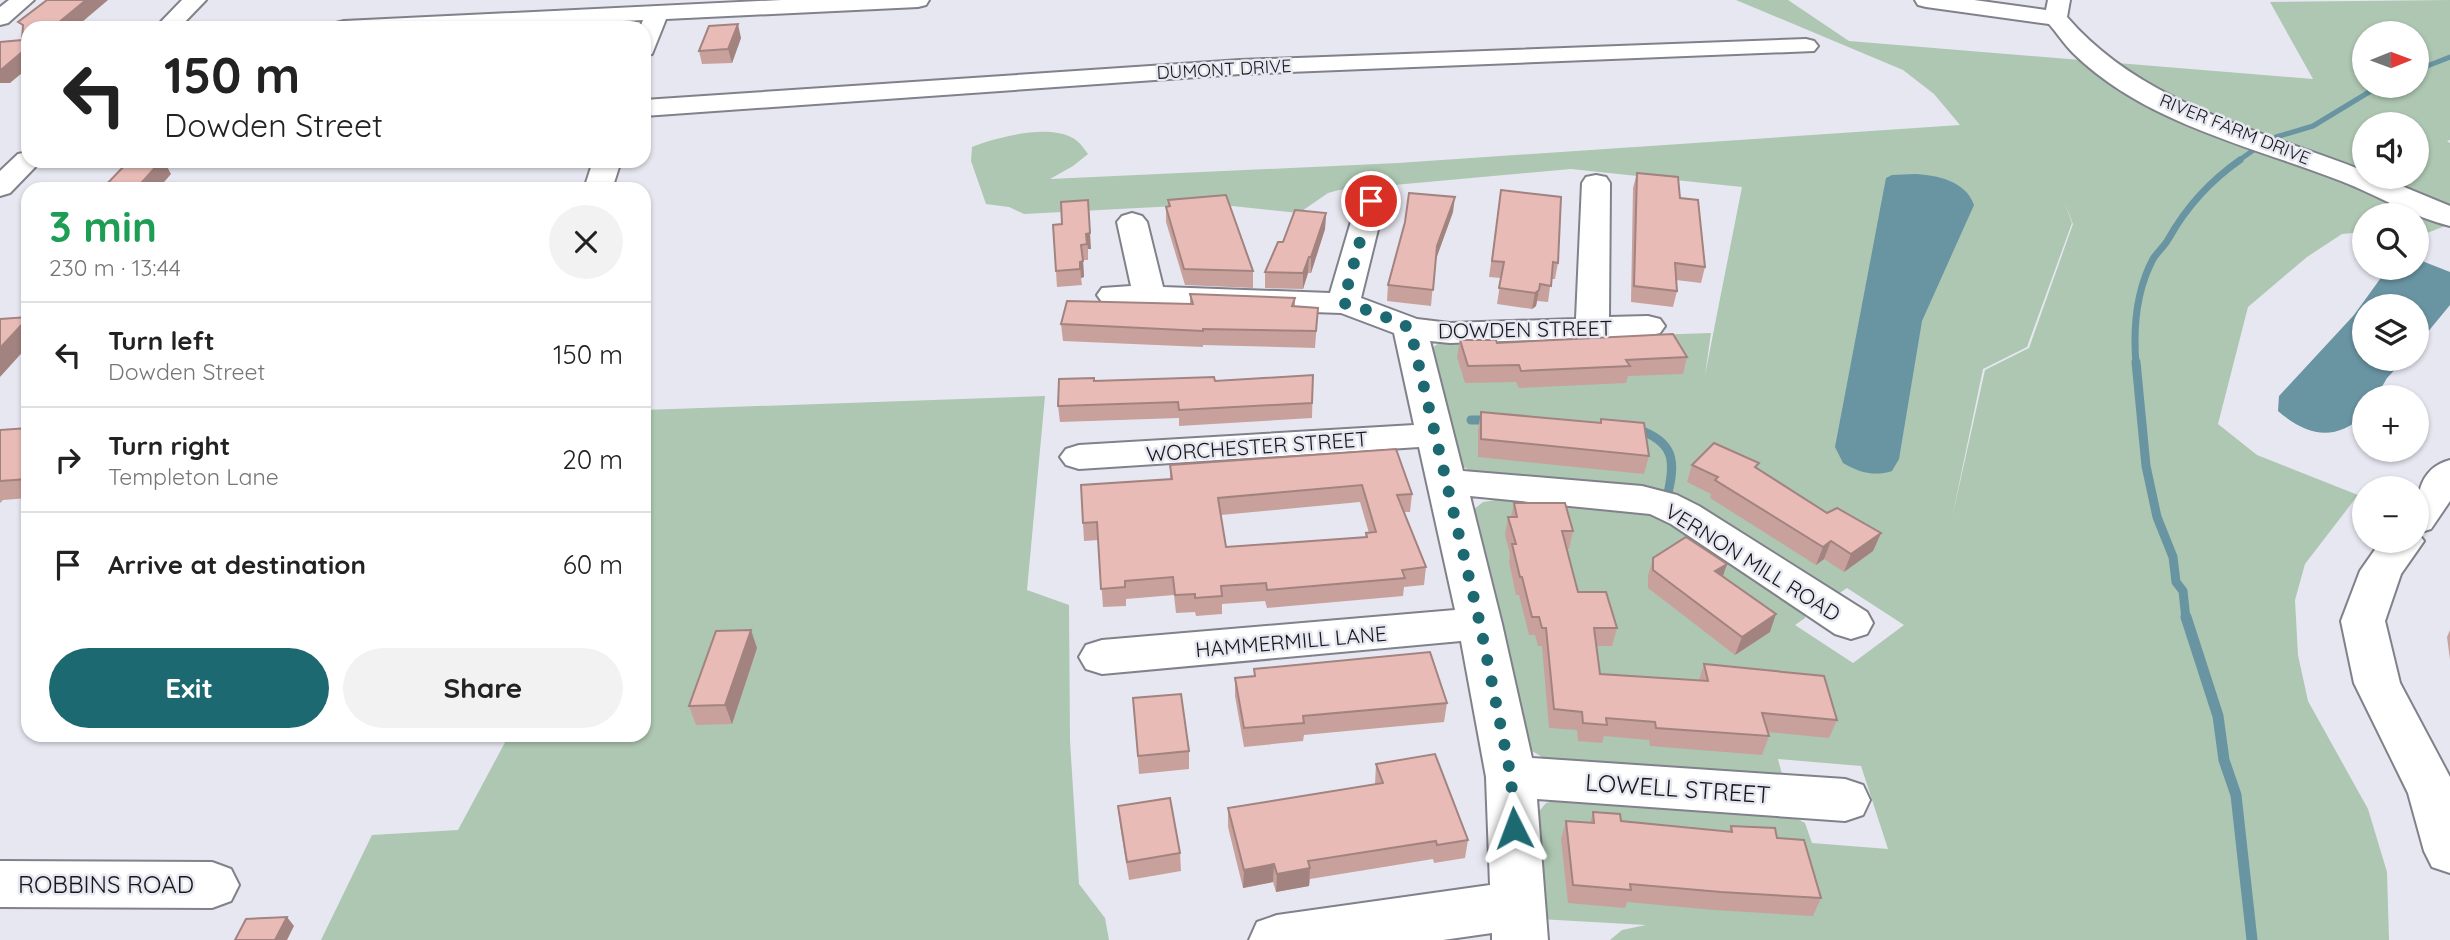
<!DOCTYPE html>
<html lang="en">
<head>
<meta charset="utf-8">
<style>
	:root { --surface:#fff; --page:#f2f2f2; --text:#222; --muted:#767676; --line:#e0e0e0; --accent:#1d6971 }
	body { margin:0; font-family:Quicksand,sans-serif; background:var(--page); color:var(--text); height:100vh; display:flex; flex-direction:column; font-size:26px; white-space:nowrap }
	* { box-sizing:border-box; margin:0 }
	p { font-size:23px; color:var(--muted) }
	.icon { flex:none; width:38px; height:38px; fill:none; stroke:currentColor; stroke-width:2; stroke-linecap:round; stroke-linejoin:round }
	.map { position:relative; flex:1; overflow:hidden }
	.sheet { position:absolute; left:21px; top:182px; width:630px; height:560px; display:flex; flex-direction:column; background:var(--surface); border-radius:21px; box-shadow:0 2px 5px #0004 }
	.sheet>* { flex:none }
	.banner { position:absolute; left:21px; top:21px; width:630px; height:147px; border-radius:21px; box-shadow:0 2px 5px #0004; background:#fff; color:var(--text); overflow:hidden }
	.needle { width:46px; rotate:89deg }
	.controls { position:absolute; left:2352px; top:21px; display:grid; gap:14px }
	.controls a { display:grid; place-items:center; width:77px; height:77px; border-radius:50%; background:var(--surface); box-shadow:0 2px 5px #0004; font-size:35px }
	.pin { position:absolute; display:grid; place-items:center; width:60px; height:60px; color:#fff; margin:-30px; border:4px solid #fff; border-radius:50%; box-shadow:0 2px 7px #0007 }
	.me { position:absolute; width:77px; margin:-38px; rotate:357deg; stroke-linejoin:round; filter:drop-shadow(0 0 5px #0008) }
	.turn { display:flex; align-items:center; gap:24px; height:147px; padding:0 28px; font-size:32px }
	.turn .icon { width:91px; height:91px; stroke-width:2.5 }
	.turn b { display:block; font-size:49px; line-height:60px }
	.round { display:grid; place-items:center; flex:none; width:74px; height:74px; border-radius:37px; background:var(--page) }
	.overview { display:flex; align-items:center; justify-content:space-between; height:119px; padding:0 28px }
	h1 { font-size:42px; font-weight:700; line-height:52px; color:#1e9e55 }
	.primary-button { display:flex; gap:14px; margin-top:auto; padding:14px 28px }
	.primary-button a { flex:1; height:80px; border-radius:42px; background:var(--accent); color:#fff; font-size:28px; font-weight:700; line-height:80px; text-align:center }
	.primary-button a+a { background:var(--page); color:var(--text) }
	ul { padding:0; list-style:none }
	li { display:flex; align-items:center; gap:21px; height:105px; padding:0 28px; border-top:2px solid var(--line) }
	li div { flex:1 }
	li b { display:block; font-size:26px }
	li em { font-style:normal }
	.map>svg:first-child { display:block }
	.green { fill:#adc7b2; fill-rule:evenodd }
	.water { fill:#6994a2 }
	.lines { fill:none; stroke-linecap:round; stroke-linejoin:round }
	.stream-far3 { stroke:#6994a2; stroke-width:5 }
	.stream-far2 { stroke:#6994a2; stroke-width:7 }
	.stream-far1 { stroke:#6994a2; stroke-width:9 }
	.stream { stroke:#6994a2; stroke-width:11 }
	.minor-casing { stroke:#80818a; stroke-width:4 }
	.major-casing { stroke:#80818a; stroke-width:4 }
	.minor { fill:#fff; fill-rule:evenodd }
	.major { fill:#fff; fill-rule:evenodd }
	.wall { fill:#c8a19d; fill-rule:evenodd }
	.shaded-wall { fill:#a28380 }
	.building { fill:#e8bbb7; stroke:#a28380; stroke-width:2; fill-rule:evenodd }
	.route { stroke:#1d6971; stroke-width:12; stroke-dasharray:0 21.6 }
	.labels { text-anchor:middle; dominant-baseline:central; stroke-width:5; stroke-linejoin:round; paint-order:stroke }
	.far-street-label { font-size:18px; fill:#16171a; stroke:#e7e7f1 }
	.street-label { font-size:21px; fill:#16171a; stroke:#e7e7f1 }
	.near-street-label { font-size:24px; fill:#16171a; stroke:#e7e7f1 }
</style>
</head>
<body>
<div class="map">
<svg width="2450" height="940" viewBox="0 0 2450 940">
	<rect width="100%" height="100%" fill="#e7e7f1"/>
	<g class="green">
		<path d="M1736,0H1788L1849,41L2313,79L2270,2L2450,0V140L2447,141L2450,143V224L2417,237V215H2364V232L2342,234L2307,257L2248,307L2218,424L2257,455L2358,495L2305,564L2295,600L2298,655L2308,701L2368,809L2387,872L2389,940H1610L1622,930L1646,925L1539,919L1536,815L1546,803L1560,799L1796,818L1805,823L1812,843L1888,849L1861,766L1778,759L1784,782L1549,761L1532,751L1527,744L1473,510L1483,502L1496,500C1548,504 1622,502 1669,521L1805,613V618L1795,625L1853,663L1904,625L1847,588L1835,596L1694,508L1474,473L1462,466L1430,349L1441,342L1711,333L1705,375L1742,187L1571,169L1339,190L1328,193L1299,213L1214,204L1024,214L1009,207L986,204L971,161L972,147C997,137 1054,122 1077,141C1081,144 1084,149 1088,154L1073,166L1050,179L1398,163L1960,125L1934,94L1903,70ZM2364,33H2417V86H2364ZM2364,124H2417V177H2364ZM2064,201L2073,224L2029,348L1985,370L1952,518L1983,369L2027,347L2072,223Z"/>
		<path d="M1045,396L1027,590L1069,605L1070,741L1079,884L1105,918L1109,940H321L372,835L458,830L509,735H644V410Z"/>
	</g>
	<g class="water">
		<path d="M1915,174C1937,175 1966,181 1974,205L1922,321L1899,459L1892,471C1874,477 1858,472 1843,463L1835,447L1886,178L1892,175Z"/>
		<path d="M2417,259L2450,272V305L2417,345V306H2364V359H2405L2387,378L2376,397H2364V415C2335,442 2307,436 2278,411L2279,396L2354,315L2388,268H2417Z"/>
	</g>
	<g class="lines">
		<g class="stream-far3">
			<path d="M2417,70L2450,57"/>
			<path d="M2276,137L2313,126L2379,86"/>
			<path d="M2238,161L2255,149"/>
		</g>
		<path class="stream-far2" d="M2136,364C2133,328 2136,291 2153,259C2157,252 2165,246 2169,238C2187,206 2210,181 2240,160"/>
		<g class="stream-far1">
			<path d="M2136,362L2146,466L2157,517L2173,557L2176,582L2183,591L2186,619"/>
			<path d="M1471,420H1490"/>
			<path d="M1637,429C1675,442 1676,461 1667,497"/>
		</g>
		<path class="stream" d="M2186,617L2218,716L2224,760L2236,795L2252,940"/>
		<defs>
			<g id="minor">
				<path d="M9,0H34L8,23L0,25V7Z"/>
				<path d="M782,0H929L926,5L918,7L666,19L652,54L644,56V28H640L643,20L483,28H333L336,23L344,21Z"/>
				<path d="M1915,0H1974L2046,10L2048,0H2070L2067,17C2143,105 2260,130 2364,171V177H2380L2450,206V226C2413,217 2377,195 2341,181C2251,146 2144,123 2073,53C2064,44 2057,33 2049,24L1926,7L1918,5Z"/>
				<path d="M1806,39L1814,41L1818,46L1814,51L1240,74L644,116V100L1240,60Z"/>
				<path d="M593,161H621L612,189H584Z"/>
				<path d="M1596,175L1606,177L1610,183L1609,317L1648,316L1660,319L1665,326L1660,333L1648,336L1450,343L1430,341L1463,471L1642,486L1677,495L1699,506L1867,612L1873,623L1867,634L1851,639L1835,634L1671,524L1650,514L1470,496L1502,624L1532,758L1845,779L1863,785L1870,800L1863,815L1845,821L1537,799L1548,940H1492V933L1443,940H1249L1257,922L1277,915L1490,885L1486,777L1461,641L1102,674L1086,669L1079,657L1086,645L1102,640L1455,610L1419,447L1079,469L1066,465L1060,457L1066,449L1079,445L1414,425L1394,333L1341,313L1113,305L1102,302L1097,295L1102,288L1131,286L1117,222L1122,216L1132,213L1142,216L1147,222L1163,287L1330,293L1357,201L1361,195L1371,192L1381,195L1385,201L1361,298L1417,319L1450,323L1576,319L1582,183L1586,177Z"/>
				<path d="M2450,460V501L2431,529L2418,533L2424,541L2401,574L2385,621L2400,683L2450,777V873L2432,867L2424,851L2408,793L2354,683L2341,621L2360,571L2381,541H2417C2417,509 2412,470 2450,460Z"/>
				<path d="M0,861L212,862L231,869L239,885L231,901L212,908L0,907Z"/>
			</g>
			<g id="major">
				<path d="M182,0H206L179,28H155Z"/>
				<path d="M28,152V161H41L10,193L0,196V171L18,154Z"/>
			</g>
		</defs>
		<use href="#minor" class="minor-casing"/>
		<use href="#major" class="major-casing"/>
		<use href="#minor" class="minor"/>
		<use href="#major" class="major"/>
	</g>
	<g class="wall">
		<path d="M741,38L732,63L702,64L699,51Z"/>
		<path d="M1637,173L1680,198L1705,267L1701,283L1676,280L1677,291L1673,307L1631,302L1633,188Z"/>
		<path d="M1501,190L1558,263L1555,279H1551L1548,302L1537,301L1536,306L1532,309L1497,304L1501,278L1489,277Z"/>
		<path d="M1168,200L1253,271V288L1185,285L1166,222V207L1168,206Z"/>
		<path d="M1061,202L1091,249H1088V260H1083L1084,277L1081,278L1082,285L1057,287L1053,225L1062,224Z"/>
		<path d="M1453,212L1435,261L1431,306L1387,301L1388,285Z"/>
		<path d="M1326,213L1325,229L1311,273H1308L1303,289L1265,288V272L1283,242Z"/>
		<path d="M1190,294L1295,298V306L1318,308L1315,348L1203,345V347L1063,341L1061,324L1190,304Z"/>
		<path d="M1460,340L1497,343L1687,357L1683,374L1628,376L1626,383L1519,388L1516,382L1465,383L1457,357Z"/>
		<path d="M1313,375L1312,418L1179,426V418L1060,422L1058,406L1094,381H1215Z"/>
		<path d="M1481,412L1600,423L1601,419L1649,456L1644,474L1478,457V430Z"/>
		<path d="M28,428V498L3,500L0,503V430Z"/>
		<path d="M1396,449L1412,494L1410,512H1404L1426,567L1424,585L1404,587L1403,596L1267,608L1265,601L1222,604V614L1196,616L1195,612L1176,613L1174,595L1126,599V606L1103,607L1098,540L1084,541L1083,523L1170,479V465ZM1360,502L1369,533H1366L1365,538L1226,547L1221,515Z"/>
		<path d="M1692,465L1757,469L1827,513L1881,533L1873,551L1844,572L1824,559L1816,565L1710,498L1711,494L1687,482Z"/>
		<path d="M1514,503L1573,531L1569,549H1567L1578,592L1617,628L1612,646H1596L1600,674L1699,680L1704,664L1837,720L1829,738L1768,732L1769,736L1762,755L1650,746L1649,740L1604,736L1602,743L1578,741L1577,730L1549,728L1542,646H1538L1535,635H1529L1519,595H1516L1509,562L1510,554L1505,535L1508,517H1511Z"/>
		<path d="M1653,558L1727,564L1722,576L1770,632L1735,655L1648,588V576Z"/>
		<path d="M2450,630V660L2447,637Z"/>
		<path d="M757,648L732,724L696,725L689,706Z"/>
		<path d="M1254,669L1447,703L1444,722L1304,735L1303,741L1244,747L1235,696V678L1254,676Z"/>
		<path d="M1133,698L1189,751V769L1139,774Z"/>
		<path d="M1376,764L1468,840L1465,858L1434,863L1433,859L1310,879L1309,886L1276,892L1273,882L1243,888L1228,827V808L1375,784Z"/>
		<path d="M1118,806L1180,853L1181,871L1129,880L1120,825Z"/>
		<path d="M1593,812L1621,821L1729,831L1731,826L1777,838L1821,898L1813,916L1714,910L1627,902L1625,908L1568,903L1561,839L1566,821L1590,823Z"/>
	</g>
	<g class="shaded-wall">
		<path d="M86,0H108L75,28H52Z"/>
		<path d="M738,24L741,38L732,63L728,49Z"/>
		<path d="M28,47V68L10,83H0V69Z"/>
		<path d="M161,161H164L171,174L158,189H136Z"/>
		<path d="M1455,197L1453,212L1435,262L1437,246Z"/>
		<path d="M1326,213L1325,229L1311,273V257Z"/>
		<path d="M1090,233L1091,249H1088L1086,234Z"/>
		<path d="M1309,257L1308,273L1303,289V273Z"/>
		<path d="M1083,261L1084,277L1081,278L1080,262Z"/>
		<path d="M1539,290L1536,306L1532,309L1535,293Z"/>
		<path d="M28,318V346L0,377V348Z"/>
		<path d="M1881,533L1873,551L1844,572L1851,554Z"/>
		<path d="M1831,541L1824,559L1816,565L1823,547Z"/>
		<path d="M1727,564L1721,582L1715,571Z"/>
		<path d="M1776,614L1770,632L1735,655L1742,637Z"/>
		<path d="M751,630L757,648L732,724L725,705Z"/>
		<path d="M1274,864L1273,882L1243,888L1244,870Z"/>
		<path d="M1310,868L1309,886L1276,892L1277,874Z"/>
		<path d="M287,917L294,926L287,940H275Z"/>
	</g>
	<g class="building">
		<path d="M47,0H86L52,28H28V47L2,69H0V42L22,40L23,25L18,22Z"/>
		<path d="M738,24L728,49L699,51L709,26Z"/>
		<path d="M141,161H161L136,189H102L128,162Z"/>
		<path d="M1637,173L1678,177L1680,198L1698,200L1705,267L1675,263L1677,291L1634,286Z"/>
		<path d="M1501,190L1561,197L1558,263L1553,262L1551,286L1540,284L1539,290L1535,293L1499,288L1504,262L1492,261Z"/>
		<path d="M1409,193L1455,197L1437,246L1433,290L1388,285L1405,222Z"/>
		<path d="M1226,195L1253,271L1184,269L1166,207L1170,206L1168,200Z"/>
		<path d="M1088,200L1090,233L1086,234L1087,244L1081,245L1083,261L1080,262V269L1056,271L1053,225L1062,224L1061,202Z"/>
		<path d="M1295,210L1326,213L1311,257H1309L1303,273L1265,272L1278,242H1283Z"/>
		<path d="M1190,294L1295,298L1292,306L1318,308L1316,331L1203,329V331L1061,324L1067,301L1193,304Z"/>
		<path d="M28,317V318L0,348V319Z"/>
		<path d="M1673,334L1687,357L1626,360L1630,366L1521,371L1519,365L1468,366L1460,340H1496L1497,343Z"/>
		<path d="M1313,375L1312,403L1179,410L1178,402L1058,406L1059,379L1094,378V381L1214,377L1215,381Z"/>
		<path d="M1481,412L1601,423V419L1644,423L1649,456L1481,439Z"/>
		<path d="M28,428V479L0,481V430Z"/>
		<path d="M1714,443L1759,463L1755,467L1827,513L1837,508L1881,533L1851,554L1831,541L1823,547L1715,480L1718,477L1692,465Z"/>
		<path d="M1396,449L1412,494L1397,495L1426,567L1402,570L1405,578L1267,590L1266,583L1221,586L1222,596L1195,598V594L1175,595L1173,577L1125,581V587L1101,589L1097,522L1083,523L1081,485L1172,479L1170,465ZM1362,485L1376,532L1366,533L1367,537L1226,547L1218,498Z"/>
		<path d="M1514,503H1565L1573,531H1562L1578,592H1606L1617,628H1594L1600,674L1708,681L1704,664L1824,676L1837,720L1762,713L1769,736L1656,728L1655,722L1606,718L1607,725L1583,723L1582,712L1554,709L1546,628H1542L1539,617H1532L1522,577H1520L1512,544H1516L1508,517H1517Z"/>
		<path d="M1686,537L1727,564L1715,571L1776,614L1742,637L1653,570V558Z"/>
		<path d="M751,630L725,705L689,706L716,631Z"/>
		<path d="M1430,652L1447,703L1303,716L1304,723L1244,728L1235,678L1255,676L1254,669Z"/>
		<path d="M1181,694L1189,751L1138,756L1133,698Z"/>
		<path d="M1435,754L1468,840L1437,845L1436,841L1308,861L1310,868L1277,874L1274,864L1244,870L1228,808L1383,783L1376,764Z"/>
		<path d="M1170,798L1180,853L1127,862L1118,806Z"/>
		<path d="M1593,812L1620,814L1621,821L1732,832L1731,826L1775,828L1777,838L1804,840L1821,898L1721,892L1630,884L1631,890L1573,885L1566,821L1594,823Z"/>
		<path d="M287,917L275,940H235L246,919Z"/>
	</g>
	<g class="lines">
		<path class="route" d="M1371,201L1343,303L1377,313L1410,328L1480,624L1511,777L1514,828"/>
	</g>
	<g class="labels">
		<g class="far-street-label">
			<text transform="translate(1224 69) rotate(-3)">DUMONT DRIVE</text>
			<text transform="translate(2235 129) rotate(22)">RIVER FARM DRIVE</text>
		</g>
		<g class="street-label">
			<text transform="translate(1525 329) rotate(-1)">DOWDEN STREET</text>
			<text transform="translate(1257 446) rotate(-4)">WORCHESTER STREET</text>
			<text transform="translate(1753 562) rotate(32)">VERNON MILL ROAD</text>
			<text transform="translate(1291 641) rotate(-5)">HAMMERMILL LANE</text>
		</g>
		<g class="near-street-label">
			<text transform="translate(1678 788) rotate(4)">LOWELL STREET</text>
			<text x="106" y="884">ROBBINS ROAD</text>
		</g>
	</g>
</svg>
<div class="controls">
<a><svg class="needle" viewBox="-14 -14 28 28"><path d="M0-13l5 13h-10z" fill="#e53935"/><path d="M0 13l5-13h-10z" fill="#767676"/></svg></a>
<a><svg class="icon" aria-label="sound" viewBox="0 0 24 24"><path d="M4 9h4l5-4v14l-5-4H4zM17 9q2 3 0 6"/></svg></a>
<a><svg class="icon" aria-label="search" viewBox="0 0 24 24"><circle cx="10" cy="10" r="6"/><path d="M15 15l6 6"/></svg></a>
<a><svg class="icon" aria-label="layers" viewBox="0 0 24 24"><path d="M12 4l9 5-9 5-9-5zM3 14l9 5 9-5"/></svg></a>
<a>+</a>
<a>−</a>
</div>
<div class="pin" style="left:1371px;top:201px;background:#d93025"><svg class="icon" aria-label="arrive" viewBox="0 0 24 24"><path d="M6 21V4h12l-3 4 3 4H6"/></svg></div>
<svg class="me" style="left:1514px;top:828px" viewBox="-20 -20 40 40"><path d="M0-17L14 15 0 8-14 15z" fill="#1d6971" stroke="#fff" stroke-width="4"/></svg>
<div class="banner">
<div class="turn"><svg class="icon" aria-label="left" viewBox="0 0 24 24"><path d="M17 20v-9H6M10 6l-5 5 5 5"/></svg><div><b>150 m</b>Dowden Street</div></div>
</div>
<section class="sheet">
<div class="overview"><div><h1>3 min</h1><p>230 m · 13:44</p></div><a class="round"><svg class="icon" aria-label="close" viewBox="0 0 24 24"><path d="M6 6l12 12M18 6L6 18"/></svg></a></div>
<ul>
<li><svg class="icon" aria-label="left" viewBox="0 0 24 24"><path d="M17 20v-9H6M10 6l-5 5 5 5"/></svg><div><b>Turn left</b><p>Dowden Street</p></div><em>150 m</em></li>
<li><svg class="icon" aria-label="right" viewBox="0 0 24 24"><path d="M7 20v-9h11M14 6l5 5-5 5"/></svg><div><b>Turn right</b><p>Templeton Lane</p></div><em>20 m</em></li>
<li><svg class="icon" aria-label="arrive" viewBox="0 0 24 24"><path d="M6 21V4h12l-3 4 3 4H6"/></svg><div><b>Arrive at destination</b></div><em>60 m</em></li>
</ul>
<div class="primary-button"><a>Exit</a><a>Share</a></div>
</section>
</div>
</body>
</html>
